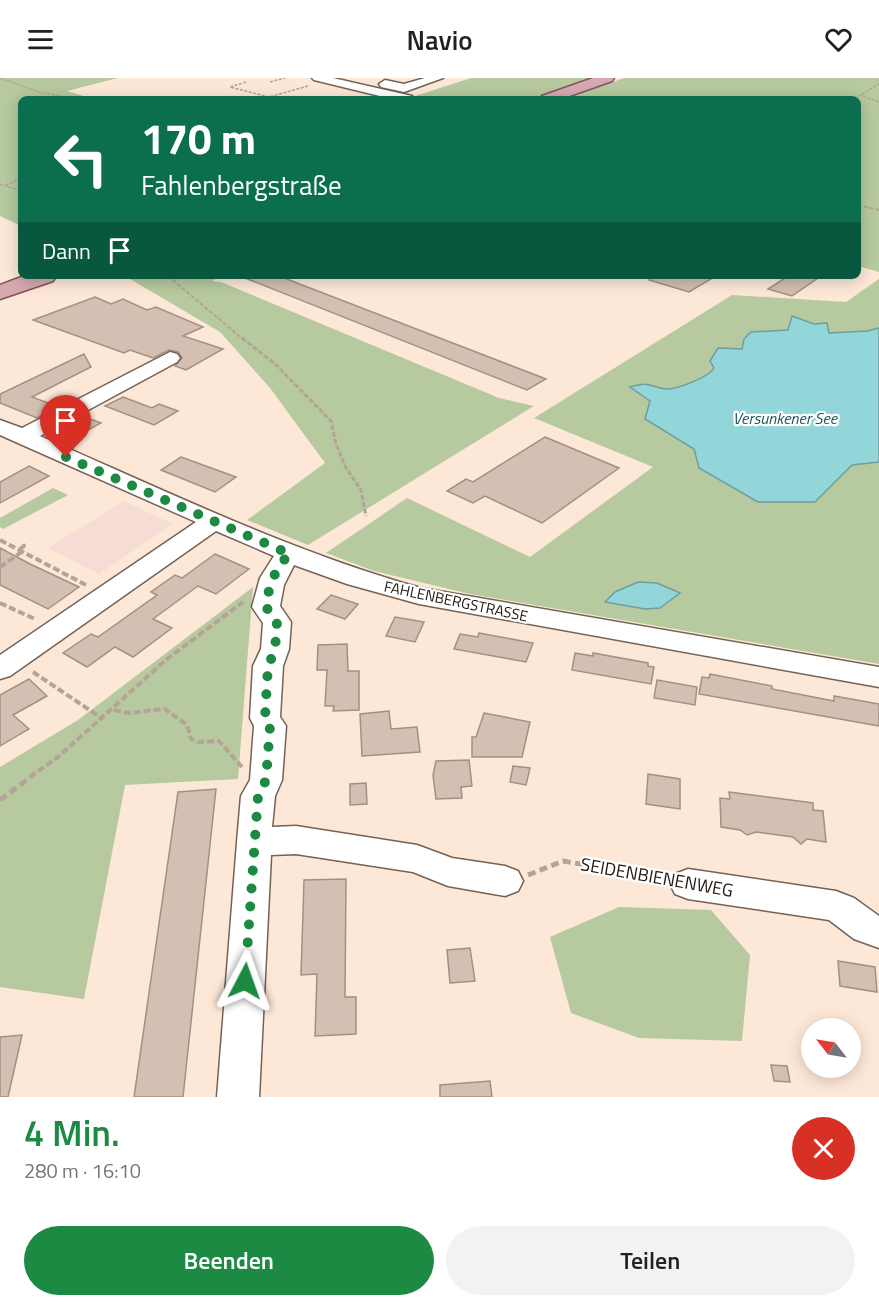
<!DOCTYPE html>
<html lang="de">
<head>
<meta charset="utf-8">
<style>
	:root { --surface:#fff; --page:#f2f2f2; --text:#202124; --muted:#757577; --accent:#1c8a42 }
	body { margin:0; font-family:"Titillium Web",sans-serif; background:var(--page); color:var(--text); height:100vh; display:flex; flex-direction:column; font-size:22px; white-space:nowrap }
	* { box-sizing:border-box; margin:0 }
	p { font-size:20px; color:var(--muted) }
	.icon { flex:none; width:33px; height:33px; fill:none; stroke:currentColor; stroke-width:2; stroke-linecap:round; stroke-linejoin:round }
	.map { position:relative; height:1019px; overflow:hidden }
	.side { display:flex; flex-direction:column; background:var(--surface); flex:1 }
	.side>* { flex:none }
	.hud { position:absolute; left:18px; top:18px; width:843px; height:183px; border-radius:9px; box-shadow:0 3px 15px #0003; background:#0b6e4f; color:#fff; overflow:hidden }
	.needle { width:39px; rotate:301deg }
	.buttons { position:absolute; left:801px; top:940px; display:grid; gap:12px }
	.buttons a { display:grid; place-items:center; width:60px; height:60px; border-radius:50%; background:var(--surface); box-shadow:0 3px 15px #0003; font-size:30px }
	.pin { position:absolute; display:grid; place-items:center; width:51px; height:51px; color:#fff; margin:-62px -26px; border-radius:50% 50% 50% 0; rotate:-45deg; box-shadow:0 0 6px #0007 }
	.pin .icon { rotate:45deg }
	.me { position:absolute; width:66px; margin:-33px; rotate:4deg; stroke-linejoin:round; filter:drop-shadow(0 0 4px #0008) }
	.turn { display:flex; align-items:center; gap:21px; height:126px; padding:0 24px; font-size:27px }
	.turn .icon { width:78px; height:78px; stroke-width:2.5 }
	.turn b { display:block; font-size:42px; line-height:51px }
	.then { display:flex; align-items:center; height:57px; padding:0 24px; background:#0003; gap:12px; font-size:22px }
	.round { display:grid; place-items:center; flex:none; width:63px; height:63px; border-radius:32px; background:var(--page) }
	.overview { display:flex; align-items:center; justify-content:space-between; height:102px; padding:0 24px }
	h1 { font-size:36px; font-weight:600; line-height:45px; color:var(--accent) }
	.button { display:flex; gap:12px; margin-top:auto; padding:12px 24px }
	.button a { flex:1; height:69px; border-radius:36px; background:var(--accent); color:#fff; font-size:24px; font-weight:600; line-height:69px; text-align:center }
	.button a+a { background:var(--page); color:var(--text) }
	header { display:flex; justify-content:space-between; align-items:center; height:78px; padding:0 24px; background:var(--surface); font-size:27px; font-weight:600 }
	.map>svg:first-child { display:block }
	.industrial { fill:#f5dcd5 }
	.green { fill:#b7c99e }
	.water { fill:#93d6da; stroke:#709d9e; stroke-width:1.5 }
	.building { fill:#d5beb2; stroke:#a48f83; stroke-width:1.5 }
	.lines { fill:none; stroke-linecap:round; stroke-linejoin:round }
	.minor-casing { stroke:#756255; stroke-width:3 }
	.major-casing { stroke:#845158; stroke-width:3 }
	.path-far4 { stroke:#b4a497; stroke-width:1.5; stroke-dasharray:3 1.5; stroke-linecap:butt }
	.path-far3 { stroke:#b4a497; stroke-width:2; stroke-dasharray:4 2; stroke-linecap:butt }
	.path-far2 { stroke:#b4a497; stroke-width:3; stroke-dasharray:5 2; stroke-linecap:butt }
	.path-far1 { stroke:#b4a497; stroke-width:4; stroke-dasharray:7 3; stroke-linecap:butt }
	.path { stroke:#b4a497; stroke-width:5; stroke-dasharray:8 4.5; stroke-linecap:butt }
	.minor { fill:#fff; fill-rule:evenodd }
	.major { fill:#d6a9b2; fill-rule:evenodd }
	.route { stroke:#1c8a42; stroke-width:10; stroke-dasharray:0 18 }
	.labels { text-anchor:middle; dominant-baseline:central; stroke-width:4.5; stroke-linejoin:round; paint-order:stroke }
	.street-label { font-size:15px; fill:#1e1711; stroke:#fff }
	.water-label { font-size:16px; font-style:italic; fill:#1b5458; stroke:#fff }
	.near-street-label { font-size:18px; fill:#1e1711; stroke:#fff }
</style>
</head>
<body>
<header><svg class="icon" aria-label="menu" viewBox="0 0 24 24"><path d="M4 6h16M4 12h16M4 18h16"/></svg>Navio<svg class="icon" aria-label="heart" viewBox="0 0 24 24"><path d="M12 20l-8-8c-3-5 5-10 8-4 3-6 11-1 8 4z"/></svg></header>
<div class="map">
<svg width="879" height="1019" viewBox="0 0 879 1019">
	<rect width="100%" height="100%" fill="#fde8d8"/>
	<path class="industrial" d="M124,423L173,446L99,496L48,470Z"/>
	<g class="green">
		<path d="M0,0H118L67,13L94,21H21V148L0,138Z"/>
		<path d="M471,0H594L533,21H406Z"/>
		<path d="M624,0H879V194L858,188V21H566Z"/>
		<path d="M125,198H207L216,201L212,203L221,204L499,320L534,328L308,467L247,442L325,385L270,310L220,254Z"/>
		<path d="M879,201V586L470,516L374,493L326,475L407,420L530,479L653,389L534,340L732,217L846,224Z"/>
		<path d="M53,410L68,417L3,451L0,449V440Z"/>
		<path d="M253,509L238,701L125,707L84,921L0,909V689L78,642Z"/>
		<path d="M619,829L711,832L750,877L742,963L639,960L571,935L550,859Z"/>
	</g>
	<g class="water">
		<path d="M792,238L814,246L827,245L829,255L867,253L879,250V384L852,387L815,424H758L699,390L694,371L645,341L650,323L630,309C653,302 649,310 667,311C678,311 709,299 714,290L710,283L718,270L742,271L744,261L751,254L788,252Z"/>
		<path d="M638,504L657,505L680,515L660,530L645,531L605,524L615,514Z"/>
	</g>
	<g class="building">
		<path d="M240,198H279L546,301L527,312Z"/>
		<path d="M650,198H716L689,214L649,202Z"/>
		<path d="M788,198H821L792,218L768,211Z"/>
		<path d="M95,219L111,226L123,221L147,232L156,229L203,249L183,258L223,271L186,292L175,288L182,280L178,274L169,272L153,280L130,272L124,275L33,242Z"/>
		<path d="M84,276L91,289L32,319L59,329L37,340L0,325V316Z"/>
		<path d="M123,319L152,330L159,326L178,333L154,347L105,328Z"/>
		<path d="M82,338L101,345L79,357L61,349Z"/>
		<path d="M545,359L619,390L542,445L485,418L473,425L447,413L466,401L473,404Z"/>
		<path d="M181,379L236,399L215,414L161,392Z"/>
		<path d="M29,388L49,398L0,425V404Z"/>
		<path d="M0,470L30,486L79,509L48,531L0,507Z"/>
		<path d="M215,476L249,491L216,516L198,508L153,541L172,550L133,579L115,569L87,589L63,575L91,556L98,559L157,517L151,514L175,497L182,500Z"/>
		<path d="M331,517L358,526L345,541L317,531Z"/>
		<path d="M395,539L424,544L415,564L386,558Z"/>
		<path d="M479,555L533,565L526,584L454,571L460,556L478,559Z"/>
		<path d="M347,566L348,593H359V632L333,633L334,628H325L327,592H317L318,567Z"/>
		<path d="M575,575L593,578V575L648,585V588L654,589L651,606L572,592Z"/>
		<path d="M710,596L772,608V611L834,623V618L879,626V648L699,616L702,599L709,600Z"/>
		<path d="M29,601L47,618L13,637L29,651L0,668V617Z"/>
		<path d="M657,602L697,609L695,627L654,620Z"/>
		<path d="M389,633L391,651L417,649L420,674L362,678L360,636Z"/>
		<path d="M484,635L530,644L522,679H472V659H476Z"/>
		<path d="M469,682L472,708L461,709L462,720L436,721L433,697L436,683Z"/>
		<path d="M513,688L530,690L526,707L510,704Z"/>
		<path d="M648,696L680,701V731L646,726Z"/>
		<path d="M366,705L367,726L350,727V706Z"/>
		<path d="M216,711L183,1019H134L178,714Z"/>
		<path d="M729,714L813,725V732L823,733L826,764L807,761L801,766L793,759L756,754L747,757L740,752L721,749L720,720L730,721Z"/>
		<path d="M346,801L345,919H356V956L315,958L317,896L301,897L304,802Z"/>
		<path d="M470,870L475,903L450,905L447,872Z"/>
		<path d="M838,883L875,889L877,914L840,908Z"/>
		<path d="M22,957L8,1019H0V959Z"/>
		<path d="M771,987L787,988L790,1004L774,1003Z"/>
		<path d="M490,1003L492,1019H440V1007Z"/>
	</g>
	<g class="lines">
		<defs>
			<g id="minor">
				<path d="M312,0H333L412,18L414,21H392L314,2Z"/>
				<path d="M425,0H443L404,14L381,9L379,6L385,2L404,6Z"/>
				<path d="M170,274L177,276L180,280L177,284L40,358C166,413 289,473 421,510L879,589V609L419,526L347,506L294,487L284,507L280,528L291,544L289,571L283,588L280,639L286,648L282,702L275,718L272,749L296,748L417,767L452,780L505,788L518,793L523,803L518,813L505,818L448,808L413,794L296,776L271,777L259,1019H217L237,764L241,718L250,702L254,648L250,640L253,588L261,571L263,545L252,529L260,500L274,478L216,453L10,598L0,601V577L196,444L0,357V342L22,350Z"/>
				<path d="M688,791L836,813L854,820L879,838V870L854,861L829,842L688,821L675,816L670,806L675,796Z"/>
			</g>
			<g id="major">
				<path d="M593,0H614L612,3L561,21H540L542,18Z"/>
				<path d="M24,198H56L53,203L0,221V207Z"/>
			</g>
		</defs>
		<use href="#minor" class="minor-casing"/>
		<use href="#major" class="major-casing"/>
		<g class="path-far4">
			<path d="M0,0L39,14L76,21"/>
			<path d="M246,4L230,9L269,19L308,8"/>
			<path d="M270,4L285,0"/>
			<path d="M863,18L879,24"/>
			<path d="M854,21L879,6"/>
			<path d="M0,106L21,113"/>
			<path d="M6,107L21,101"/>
		</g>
		<g class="path-far3">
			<path d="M858,127L879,132"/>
			<path d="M168,198L244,262"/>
		</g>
		<path class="path-far2" d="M242,260L275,286L331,343L336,366L345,388L361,412L366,438"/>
		<g class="path-far1">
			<path d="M0,462L88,508"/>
			<path d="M20,471L24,468L23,464"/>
			<path d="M0,489L23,473"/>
			<path d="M0,525L35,541"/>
			<path d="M33,594L103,641"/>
			<path d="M114,632L128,635L165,631L187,647L191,661L198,664L219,663L242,689"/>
			<path d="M30,699L58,679L167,581L243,524"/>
		</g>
		<g class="path">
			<path d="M0,722L32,698"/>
			<path d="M528,797L563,783L664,801"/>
		</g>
		<use href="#minor" class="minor"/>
		<use href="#major" class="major"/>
	</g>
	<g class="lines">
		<path class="route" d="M66,379L290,476C275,489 268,510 266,529L277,544L275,572L268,588L265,640L270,648L266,702L258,718L245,903"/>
	</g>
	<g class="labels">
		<g class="street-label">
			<text transform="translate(456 523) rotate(12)">FAHLENBERGSTRASSE</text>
		</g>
		<g class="water-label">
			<text x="785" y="340">Versunkener See</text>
		</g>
		<g class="near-street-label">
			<text transform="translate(657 799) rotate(10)">SEIDENBIENENWEG</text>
		</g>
	</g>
</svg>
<div class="buttons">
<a><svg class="needle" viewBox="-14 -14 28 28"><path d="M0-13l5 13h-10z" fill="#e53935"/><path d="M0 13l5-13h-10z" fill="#757577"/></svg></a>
</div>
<div class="pin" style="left:66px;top:379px;background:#d93025"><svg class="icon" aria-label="arrive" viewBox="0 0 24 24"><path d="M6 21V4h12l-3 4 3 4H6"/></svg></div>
<svg class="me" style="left:245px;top:903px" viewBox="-20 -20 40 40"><path d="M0-17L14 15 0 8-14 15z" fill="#1c8a42" stroke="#fff" stroke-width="4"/></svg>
<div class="hud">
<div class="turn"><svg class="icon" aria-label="left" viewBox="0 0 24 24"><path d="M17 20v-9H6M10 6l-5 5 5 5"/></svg><div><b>170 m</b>Fahlenbergstraße</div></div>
<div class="then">Dann<svg class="icon" aria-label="arrive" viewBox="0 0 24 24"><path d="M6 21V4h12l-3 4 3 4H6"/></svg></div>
</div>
</div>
<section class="side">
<div class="overview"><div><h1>4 Min.</h1><p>280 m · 16:10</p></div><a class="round" style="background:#d93025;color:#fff"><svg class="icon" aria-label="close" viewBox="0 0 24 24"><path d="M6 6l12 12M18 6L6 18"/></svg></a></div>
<div class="button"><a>Beenden</a><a>Teilen</a></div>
</section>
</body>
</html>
